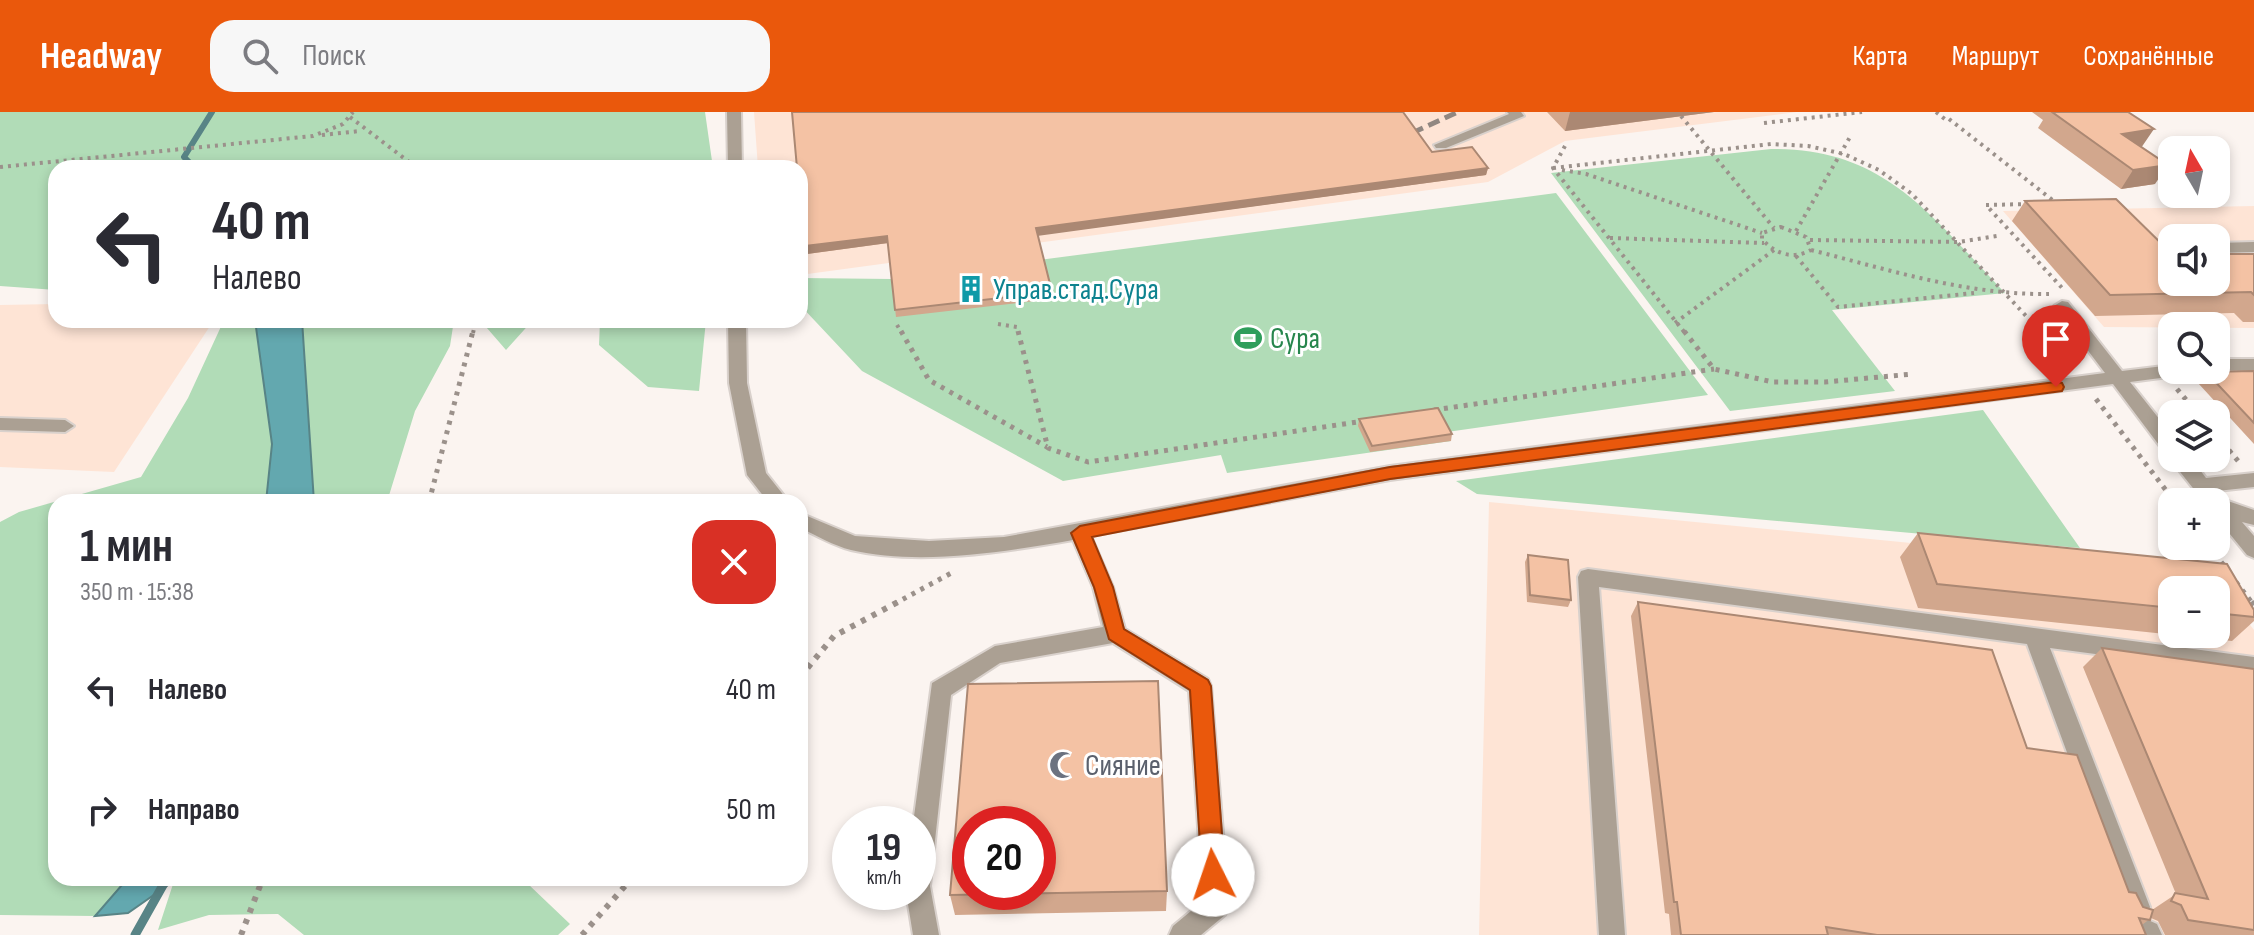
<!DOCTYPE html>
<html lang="ru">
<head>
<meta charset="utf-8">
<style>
	:root { --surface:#fff; --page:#f7f7f7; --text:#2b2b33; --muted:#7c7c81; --accent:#ea580c }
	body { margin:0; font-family:"Sofia Sans Condensed",sans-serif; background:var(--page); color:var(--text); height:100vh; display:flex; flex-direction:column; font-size:30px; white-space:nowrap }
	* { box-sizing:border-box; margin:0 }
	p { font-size:26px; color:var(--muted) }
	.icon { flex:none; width:44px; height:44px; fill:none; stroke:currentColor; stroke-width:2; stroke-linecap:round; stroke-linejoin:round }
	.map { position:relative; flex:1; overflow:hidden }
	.drawer { position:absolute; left:48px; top:382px; width:760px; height:392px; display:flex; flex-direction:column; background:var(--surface); border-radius:24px; box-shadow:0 4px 12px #0003 }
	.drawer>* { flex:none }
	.guide { position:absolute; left:48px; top:48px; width:760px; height:168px; border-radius:24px; box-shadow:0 4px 12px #0003; background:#fff; color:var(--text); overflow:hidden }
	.needle { width:52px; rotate:351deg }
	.buttons { position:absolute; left:2158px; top:24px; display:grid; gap:16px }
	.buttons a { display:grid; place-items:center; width:72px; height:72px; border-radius:16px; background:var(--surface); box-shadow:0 4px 12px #0003; font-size:40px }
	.speed { position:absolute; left:832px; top:694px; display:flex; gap:16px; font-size:40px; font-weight:700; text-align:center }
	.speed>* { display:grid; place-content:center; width:104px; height:104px; border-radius:50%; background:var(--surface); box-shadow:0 4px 12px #0003; line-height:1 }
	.speed small { font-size:20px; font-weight:400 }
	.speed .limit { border:12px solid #d22; background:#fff; color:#111 }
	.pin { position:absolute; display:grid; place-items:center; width:68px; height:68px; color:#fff; margin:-82px -34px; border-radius:50% 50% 50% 0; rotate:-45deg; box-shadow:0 0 8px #0007 }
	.pin .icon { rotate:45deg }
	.me { position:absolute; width:88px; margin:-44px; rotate:356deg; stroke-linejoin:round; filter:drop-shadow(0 0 6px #0008) }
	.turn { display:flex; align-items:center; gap:28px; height:168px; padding:0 32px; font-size:36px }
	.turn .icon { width:104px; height:104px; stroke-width:2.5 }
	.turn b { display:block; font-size:56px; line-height:68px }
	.round { display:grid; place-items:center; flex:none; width:84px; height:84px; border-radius:24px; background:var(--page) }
	.head { display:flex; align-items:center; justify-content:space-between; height:136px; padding:0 32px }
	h1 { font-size:48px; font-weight:700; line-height:60px }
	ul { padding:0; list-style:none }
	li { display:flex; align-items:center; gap:24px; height:120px; padding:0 32px }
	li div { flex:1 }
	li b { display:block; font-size:30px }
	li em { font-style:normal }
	header { display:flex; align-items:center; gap:48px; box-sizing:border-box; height:112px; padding:0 40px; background:var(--accent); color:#fff }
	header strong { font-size:38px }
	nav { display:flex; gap:44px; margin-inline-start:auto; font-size:28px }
	.search { width:560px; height:72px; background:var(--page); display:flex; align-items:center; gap:20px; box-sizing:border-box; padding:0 28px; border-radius:24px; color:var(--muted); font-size:30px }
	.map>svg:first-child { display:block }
</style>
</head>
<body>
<header>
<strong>Headway</strong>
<div class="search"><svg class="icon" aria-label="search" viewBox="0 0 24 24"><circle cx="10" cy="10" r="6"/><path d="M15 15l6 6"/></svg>Поиск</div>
<nav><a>Карта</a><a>Маршрут</a><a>Сохранённые</a></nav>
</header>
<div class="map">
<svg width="2254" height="823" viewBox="0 0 2254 823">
	<rect width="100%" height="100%" fill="#fbf4f0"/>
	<path fill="#fee4d5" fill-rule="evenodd" d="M754,0H1797L1565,29L1488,70L800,163V56H758Z
		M2254,94V216L2104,215L2003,99ZM2172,126H2216V170H2172Z
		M56,192V208H214L114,360L0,355V193Z
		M1489,390L2210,460L2254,518V823H1479ZM2172,478H2216V522H2172Z"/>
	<path fill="#b1dcb7" d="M0,0H705L713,56H56V178L0,174Z
		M1771,37C1885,35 1933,106 2005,181L1832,198L1895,279L1730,299L1551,61Z
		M1556,81L1708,283L1447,320L1451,329L1227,361L1221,343L1063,369L862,259L800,193V166L892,167Z
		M224,208H255L272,332L266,390H56V766H128L95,804L0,803V410L19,400L141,365L188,286Z
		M302,208H454L450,234L415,299L387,390H311Z
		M480,208H533L506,238Z
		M600,208H706L699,279L648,275L599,233Z
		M1983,298L2080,436L1477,382L1456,369Z
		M178,766H527L528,772L570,812L558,823H304L278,802L209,803L158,818L174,769Z"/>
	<path fill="#63a8af" stroke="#588486" stroke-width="2" d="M255,208H302L314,390H266L272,332Z
		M128,766H178L128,801L95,804Z"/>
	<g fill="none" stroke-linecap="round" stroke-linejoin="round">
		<path stroke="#588486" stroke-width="6" d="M195,56L184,45L212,0"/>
		<path stroke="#588486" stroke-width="9" d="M135,823L167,766"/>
		<g stroke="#d9d1cc" stroke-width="4">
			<path id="minor" d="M727,0H741L742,56H728Z
				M1507,0H1521L1524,4L1446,36H1436L1434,33L1509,2Z
				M2254,130V140L2216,141V131Z
				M2062,189L2068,190L2122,259L2172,253V258H2185L2176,264L2130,270L2172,323V343L2165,341L2113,272L1390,368L1091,424L1113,475L1125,517L1208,567L1211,574L1229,794L1225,803L1201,823H1169L1173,814L1203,789L1189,579L1113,531L1000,551L951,583L930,774L939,823H913L906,780H918V712H913L932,571L995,534L1103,515L1093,475L1073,428C1005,440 919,454 851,438C834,434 816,423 800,416V401L855,424L929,429L1004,425L1390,354L2105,261L2054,194Z
				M728,208H746L747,271L766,361L789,390H768L747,363L729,271Z
				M2216,247H2254V259L2213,258H2216Z
				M0,306L65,308L74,314L65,320L0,318Z
				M2172,343V346H2191L2206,366L2254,361V375L2217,379L2225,388L2254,398V413L2242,410L2254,424V446L2247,443L2216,405V390H2204L2173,351L2170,346Z
				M1588,457L2254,545V563L2050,536L2150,795L2146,804L2137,807L2128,804L2124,795L2027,532L1599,475L1625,823H1599L1578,465L1581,459Z
				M2148,808L2157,812L2162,823H2136L2139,812Z"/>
		</g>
		<path stroke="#9b918b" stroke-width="4" stroke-dasharray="3 5" stroke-linecap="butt" d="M1936,0L1946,8
			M1681,4L1774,116
			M350,5L417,56
			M1949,7L2055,90
			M1764,11L1862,0
			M322,23L360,19
			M1565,34L1553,56L1685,221
			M0,55L313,24L343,12L353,0
			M1553,56L1771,32L1808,34L1844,42L1879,58L1912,82L2042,221
			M1562,58L1586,62L1762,121
			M2029,92L1986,93L2064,178
			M1781,115L1806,125L1811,138C1793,148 1775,142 1762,127V121Z
			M1796,119L1850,25
			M1610,126L1764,131
			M1810,128L1959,130L1997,124
			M1811,138C1890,158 1966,183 2049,182
			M1796,144L1838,195L1974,181
			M1675,211L1774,138
			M998,212L1017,215L1019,221
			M897,213L902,221
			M473,221L476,208"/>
		<path stroke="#9b918b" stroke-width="5" stroke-dasharray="4 6" stroke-linecap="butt" d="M901,219L929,268L1047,335
			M1018,219L1048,336L1088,350L1364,309
			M1684,219L1714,257L1773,270H1825L1913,262
			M2041,219L2070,254
			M2177,277L2198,302
			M2096,287L2175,390
			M1434,298L1714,257
			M2216,323L2239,350
			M429,390L473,219
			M2209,434L2225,455
			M2236,470L2253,492
			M894,492L955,459"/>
		<path stroke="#9b918b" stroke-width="6" stroke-dasharray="5 7" stroke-linecap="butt" d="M2251,490L2254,493
			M800,565L834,524L898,490
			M241,823L263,766
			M582,823L632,766"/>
		<use href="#minor" fill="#aba093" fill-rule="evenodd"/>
		<path stroke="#918781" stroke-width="5" stroke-dasharray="12 6" stroke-linecap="butt" d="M1412,21L1458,0"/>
	</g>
	<path fill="#d2a78d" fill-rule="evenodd" d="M1547,0H1714L1565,19Z
		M2032,0H2128L2155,72L2121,77L2038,16L2043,8Z
		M1432,40L1488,56L1486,63L1038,123L1052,180V187L896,205L888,131L807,142L805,134Z
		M2025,89L2171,142H2254V210H2243L2234,201L2095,204L2012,109Z
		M2254,259V332L2198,271L2206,260Z
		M1359,307L1452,322L1451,329L1370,340L1358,314Z
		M1918,421L2227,452L2254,498V509L2232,529L1918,496L1900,445ZM2172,478H2216V522H2172Z
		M1528,443L1571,488L1568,495L1527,490L1525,450Z
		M1638,490L2027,636L2129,780L2143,795L2152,798L2176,782L2083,555L2102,536L2254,557V823H2165L2158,809L2151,806L2142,813L2146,823H1671L1669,802L1665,801L1631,504Z
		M1167,779L1166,799L955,803L950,783Z"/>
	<path fill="#ab8873" d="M1570,0H1714L1565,19Z
		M2154,17L2141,36L2122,22Z
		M2168,53L2155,72L2121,77L2133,58Z
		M1488,56L1486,63L1037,124L1036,116Z
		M887,124L888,131L807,142L805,134Z"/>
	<path fill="#f4c2a4" stroke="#ab8873" stroke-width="2" fill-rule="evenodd" d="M792,0H1403L1432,40L1472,35L1488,56L1036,116L1052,180L895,198L887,124L805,134L800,81V56H797Z
		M2052,0H2128L2154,17L2122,22L2168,53L2133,58Z
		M2116,87L2172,142V170H2216V142H2254V183L2251,180L2110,183L2025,89Z
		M2254,259V311L2206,260Z
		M1438,296L1452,322L1372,334L1359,307Z
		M1918,421L2227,452L2254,498V505L2216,501V478H2172V496L1937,472Z
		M1528,443L1568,448L1571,488L1530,483Z
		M1638,490L1992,538L2027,636L2077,643L2129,780L2136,781L2143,795L2153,798L2150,808L2139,806L2146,823H1877L1826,815L1828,823H1681L1677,790H1674Z
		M2102,536L2254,557V818L2188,808L2181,793L2171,789L2175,781L2208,787Z
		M1158,569L1167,779L950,783L968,572ZM970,712H1038V780H970Z"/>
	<path fill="#ea580c" stroke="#983908" stroke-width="2" d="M2056,270L2062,271L2064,275L2062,279L1390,367L1092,425L1113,475L1124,517L1208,568L1211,574L1225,763L1221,770L1213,773L1205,770L1202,763L1190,578L1109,527L1094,475L1071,421L1080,414L1390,355Z"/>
	<defs>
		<g id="building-bare" transform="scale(2.16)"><path d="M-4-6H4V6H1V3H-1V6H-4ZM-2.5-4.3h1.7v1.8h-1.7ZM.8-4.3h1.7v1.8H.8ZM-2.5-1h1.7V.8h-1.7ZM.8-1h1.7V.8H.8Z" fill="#0f9aa8" stroke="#fff" stroke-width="2.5" paint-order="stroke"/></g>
		<g id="stadium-bare" transform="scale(2.16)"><path d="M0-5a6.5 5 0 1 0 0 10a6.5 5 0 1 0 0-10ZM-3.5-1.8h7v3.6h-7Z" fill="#2e9e5b" stroke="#fff" stroke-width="2.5" paint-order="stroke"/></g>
		<g id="mosque-bare" transform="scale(2.16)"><path d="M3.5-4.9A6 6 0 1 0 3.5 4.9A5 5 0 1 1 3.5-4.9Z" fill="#6b7280" stroke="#fff" stroke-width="2.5" paint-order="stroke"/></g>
	</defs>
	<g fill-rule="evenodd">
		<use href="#building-bare" x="971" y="177"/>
		<use href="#stadium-bare" x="1248" y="226"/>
		<use href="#mosque-bare" x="1063" y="653"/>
	</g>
	<g text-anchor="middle" stroke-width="6" stroke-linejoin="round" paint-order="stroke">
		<g font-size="30" fill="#0d838f" stroke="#fff" text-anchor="start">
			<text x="993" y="187">Управ.стад.Сура</text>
		</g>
		<g font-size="30" fill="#27864d" stroke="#fff" text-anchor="start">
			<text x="1270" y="236">Сура</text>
		</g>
		<g font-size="30" fill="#5b616d" stroke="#fff" text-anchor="start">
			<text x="1085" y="663">Сияние</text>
		</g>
	</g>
</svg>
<div class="buttons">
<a><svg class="needle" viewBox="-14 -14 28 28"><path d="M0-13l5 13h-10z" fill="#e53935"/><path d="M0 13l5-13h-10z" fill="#7c7c81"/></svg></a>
<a><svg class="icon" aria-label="sound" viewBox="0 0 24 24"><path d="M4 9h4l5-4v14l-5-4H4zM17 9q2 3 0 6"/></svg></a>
<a><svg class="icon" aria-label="search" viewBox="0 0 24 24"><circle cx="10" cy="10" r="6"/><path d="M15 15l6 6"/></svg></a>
<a><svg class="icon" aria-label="layers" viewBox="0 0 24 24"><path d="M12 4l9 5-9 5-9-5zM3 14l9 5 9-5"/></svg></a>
<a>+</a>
<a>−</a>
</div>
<div class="speed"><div>19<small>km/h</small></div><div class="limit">20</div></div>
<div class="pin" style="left:2056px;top:275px;background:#d93025"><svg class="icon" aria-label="arrive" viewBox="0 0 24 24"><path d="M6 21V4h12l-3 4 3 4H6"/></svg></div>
<svg class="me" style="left:1213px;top:763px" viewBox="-20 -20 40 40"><circle r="19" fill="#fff"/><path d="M0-13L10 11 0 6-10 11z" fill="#ea580c"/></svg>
<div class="guide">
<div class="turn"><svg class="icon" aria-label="left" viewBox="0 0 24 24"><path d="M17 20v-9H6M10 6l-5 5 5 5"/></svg><div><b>40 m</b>Налево</div></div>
</div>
<section class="drawer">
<div class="head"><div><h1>1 мин</h1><p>350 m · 15:38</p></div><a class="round" style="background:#d93025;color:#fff"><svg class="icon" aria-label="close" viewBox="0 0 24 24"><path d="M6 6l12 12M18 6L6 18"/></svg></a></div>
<ul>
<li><svg class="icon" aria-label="left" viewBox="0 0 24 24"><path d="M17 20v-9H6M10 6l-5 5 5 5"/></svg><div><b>Налево</b></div><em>40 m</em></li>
<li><svg class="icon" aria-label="right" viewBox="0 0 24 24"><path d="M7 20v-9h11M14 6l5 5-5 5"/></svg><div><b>Направо</b></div><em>50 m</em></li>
</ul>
</section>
</div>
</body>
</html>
